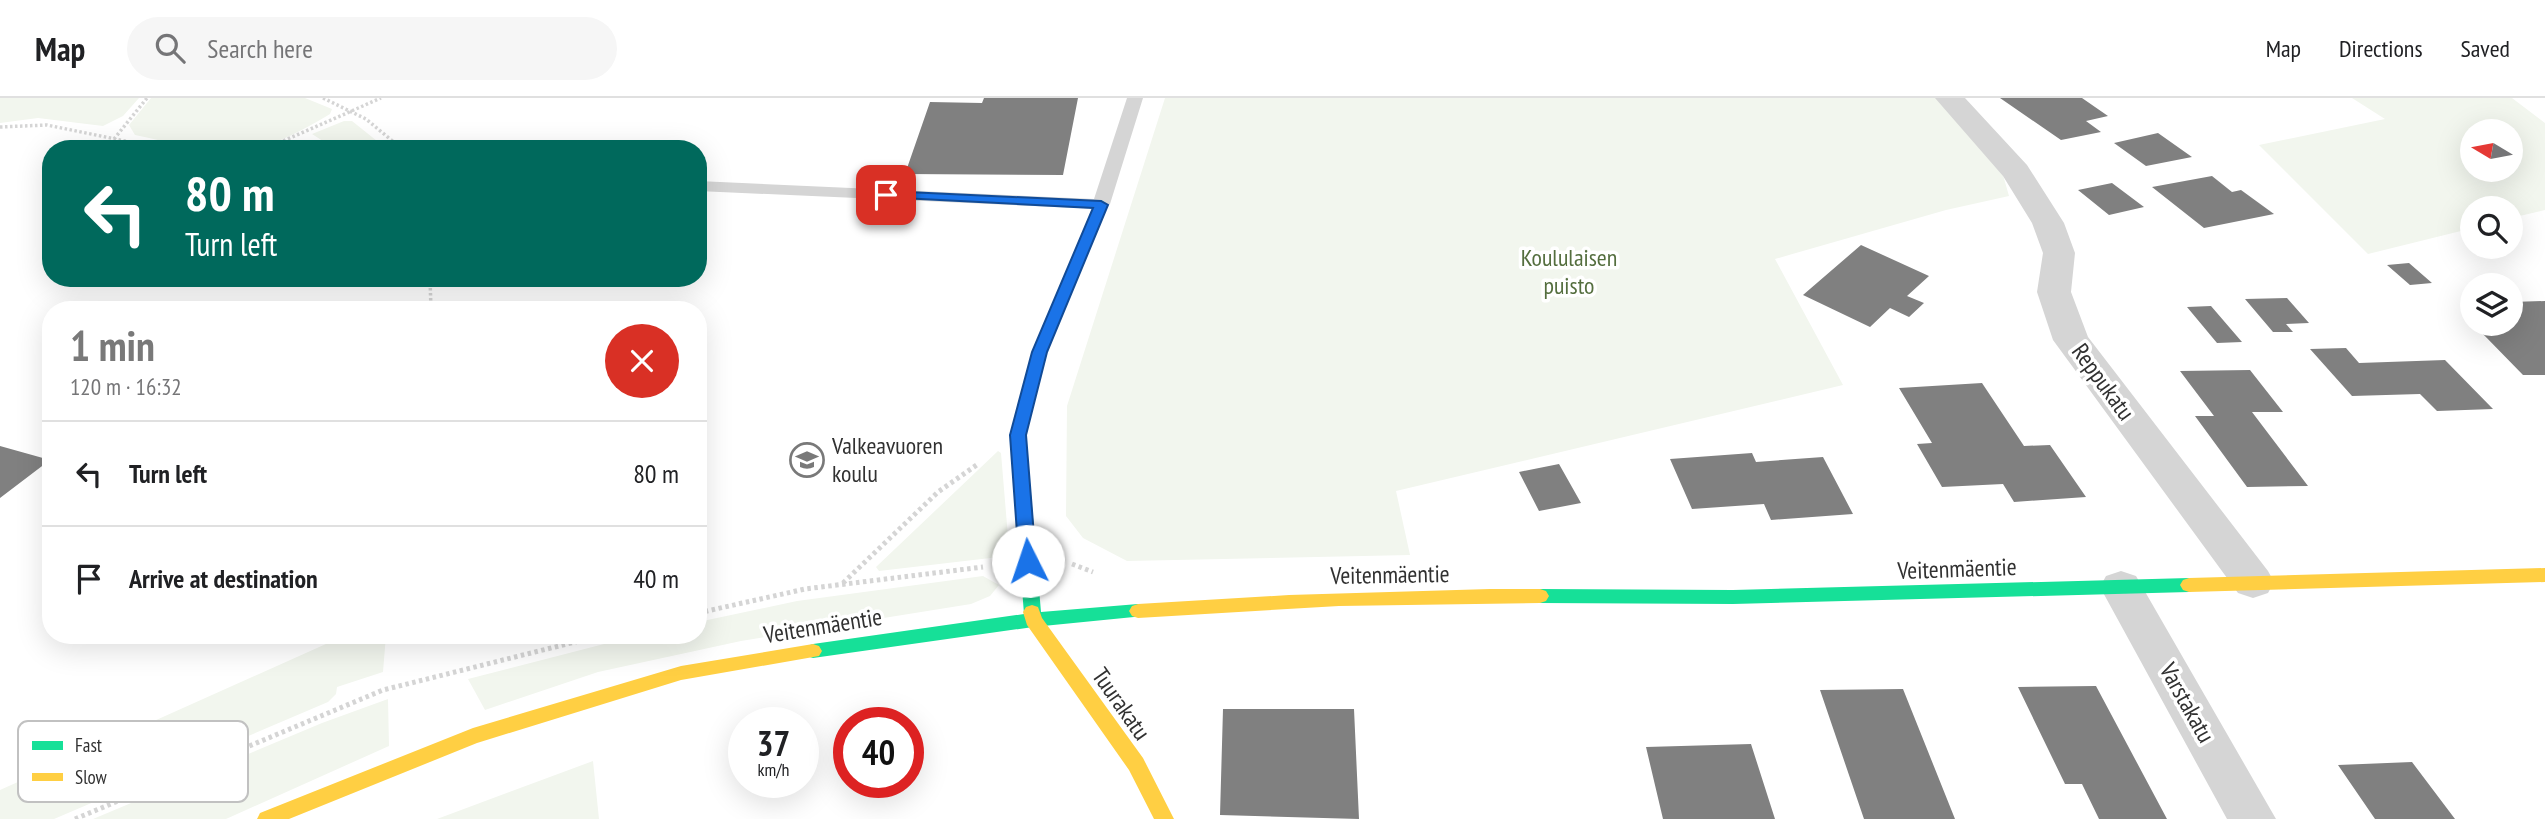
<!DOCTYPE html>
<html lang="en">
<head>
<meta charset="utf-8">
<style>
	:root { --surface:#fff; --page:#f6f6f6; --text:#202124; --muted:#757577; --line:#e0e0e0; --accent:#797979 }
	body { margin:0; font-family:"PT Sans Narrow",sans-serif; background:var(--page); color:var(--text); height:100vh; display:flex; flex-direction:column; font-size:26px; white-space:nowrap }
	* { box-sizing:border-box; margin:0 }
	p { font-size:23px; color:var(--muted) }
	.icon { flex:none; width:38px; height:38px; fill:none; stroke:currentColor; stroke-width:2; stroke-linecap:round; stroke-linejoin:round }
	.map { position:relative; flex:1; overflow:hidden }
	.sheet { position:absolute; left:42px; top:203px; width:665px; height:343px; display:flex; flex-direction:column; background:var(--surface); border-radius:28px; box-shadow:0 7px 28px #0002 }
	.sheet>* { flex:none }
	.top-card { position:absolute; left:42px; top:42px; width:665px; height:147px; border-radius:28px; box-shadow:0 7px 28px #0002; background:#00695c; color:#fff; overflow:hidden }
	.needle { width:46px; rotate:280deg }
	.tools { position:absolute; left:2460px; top:21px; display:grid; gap:14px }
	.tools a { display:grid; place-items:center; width:63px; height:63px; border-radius:50%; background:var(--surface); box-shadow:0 7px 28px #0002; font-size:35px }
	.speed { position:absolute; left:728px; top:609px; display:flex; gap:14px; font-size:35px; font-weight:700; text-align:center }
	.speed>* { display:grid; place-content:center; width:91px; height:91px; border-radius:50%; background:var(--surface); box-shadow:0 7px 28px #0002; line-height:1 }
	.speed small { font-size:18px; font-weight:400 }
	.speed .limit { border:10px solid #d22; background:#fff; color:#111 }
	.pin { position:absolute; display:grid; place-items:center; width:60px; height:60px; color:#fff; margin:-30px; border-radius:14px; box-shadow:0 4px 10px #0006 }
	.me { position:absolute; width:77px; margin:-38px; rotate:356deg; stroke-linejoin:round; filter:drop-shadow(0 0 5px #0008) }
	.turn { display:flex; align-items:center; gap:24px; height:147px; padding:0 28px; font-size:32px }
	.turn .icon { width:91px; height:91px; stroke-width:2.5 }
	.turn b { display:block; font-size:49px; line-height:60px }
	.round { display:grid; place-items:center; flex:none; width:74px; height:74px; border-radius:37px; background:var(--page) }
	.headline { display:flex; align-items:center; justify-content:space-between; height:119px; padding:0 28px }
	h1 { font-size:42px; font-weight:600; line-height:52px; color:var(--accent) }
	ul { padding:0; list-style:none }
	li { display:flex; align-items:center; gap:21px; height:105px; padding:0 28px; border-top:2px solid var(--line) }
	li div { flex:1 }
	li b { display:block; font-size:26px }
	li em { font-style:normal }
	header { display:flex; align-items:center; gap:42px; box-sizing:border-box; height:98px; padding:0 35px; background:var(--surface); border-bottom:2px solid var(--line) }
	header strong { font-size:33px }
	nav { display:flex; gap:38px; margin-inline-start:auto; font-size:24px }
	.search { width:490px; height:63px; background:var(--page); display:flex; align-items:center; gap:18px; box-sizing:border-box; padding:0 24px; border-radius:38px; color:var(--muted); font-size:26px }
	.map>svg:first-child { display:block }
</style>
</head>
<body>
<header>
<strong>Map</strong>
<div class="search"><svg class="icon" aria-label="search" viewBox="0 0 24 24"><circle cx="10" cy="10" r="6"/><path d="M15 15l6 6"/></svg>Search here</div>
<nav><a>Map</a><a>Directions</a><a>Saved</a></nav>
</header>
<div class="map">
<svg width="2545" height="721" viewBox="0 0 2545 721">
	<rect width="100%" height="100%" fill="#fff"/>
	<path fill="#f2f6ee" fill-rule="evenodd" d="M0,0H139L123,18L103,28L38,20L0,25Z
		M151,0H305L332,11L330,16C314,26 273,48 255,51C215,57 174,45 135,37L129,27Z
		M1165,0H1941L2003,77L2009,98L1946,112L1775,161L1843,287L1396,393L1410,457L1127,463L1083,440L1066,418L1067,308Z
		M2352,0H2512L2545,25V112L2511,120V110H2473V130L2368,156L2259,47L2385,21ZM2511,33V72H2473V33Z
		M344,23H352L387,51H314L326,45L312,36Z
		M998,353L1001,355L1009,451L999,459L879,473L876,469Z
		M983,478L999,487L990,498L971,506L741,543L598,574L485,612L468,581L639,537H698V524L797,503Z
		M346,537H386L383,574L337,589L336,596L328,604L54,721H0V692Z
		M388,601L389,648L226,721H93L322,625Z
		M593,663L599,721H437Z"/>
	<path fill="#808080" d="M984,0H1078L1063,77L905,76L930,4L982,5Z
		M2000,0H2082L2108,18L2086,23L2101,34L2061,42Z
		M2158,35L2192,59L2146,68L2114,45Z
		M2212,78L2232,94L2241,92L2274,116L2204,130L2152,89Z
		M2112,85L2144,109L2109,117L2078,92Z
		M1861,147L1929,178L1907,198L1924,205L1909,219L1890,210L1870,229L1803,197Z
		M2409,165L2432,185L2410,187L2387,167Z
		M2287,200L2309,225L2286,226L2293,234H2273L2245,201Z
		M2545,203V277H2523L2483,236H2502L2492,226H2511V204Z
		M2211,208L2242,244L2217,245L2187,209Z
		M2346,250L2359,265L2445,262L2493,311L2437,313L2420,296L2352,298L2310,251Z
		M2250,272L2283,314H2252L2308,388L2247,389L2195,318H2214L2180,273Z
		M1982,285L2024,348L2050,347L2086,399L2014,404L2003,386L1942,389L1917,346L1932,345L1899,290Z
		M0,348L50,362L0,400Z
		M1752,355L1756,364L1823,359L1853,416L1771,422L1764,406L1692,411L1670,361Z
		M1559,366L1581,405L1539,413L1519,374Z
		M2096,588L2167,721H2099L2082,686H2065L2018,589Z
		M1903,591L1955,721H1864L1820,592Z
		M1223,611H1354L1359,721L1220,717Z
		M1751,646L1775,721H1663L1646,649Z
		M2412,664L2455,721H2375L2338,667Z"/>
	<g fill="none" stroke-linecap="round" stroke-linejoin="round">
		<path stroke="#d5d5d5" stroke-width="3.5" stroke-dasharray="2.5 2.5" stroke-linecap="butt" d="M323,0L366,21L402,51
			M0,29L47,27L164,51
			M114,41L147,0
			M265,51L381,0
			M430,180L431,212"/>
		<path stroke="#d5d5d5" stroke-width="5" stroke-dasharray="3.5 3.5" stroke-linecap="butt" d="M1072,466L1093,474
			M843,485L938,394L978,366
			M698,515L805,491L983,469
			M75,721L383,592L603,537"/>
		<path fill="#d5d5d5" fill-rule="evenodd" d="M1127,0H1143L1110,106L1101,111L698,93V83L1094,101Z"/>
		<path fill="#d5d5d5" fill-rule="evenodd" d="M1935,0H1965L2027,67L2064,125L2075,155L2071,194L2088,239L2268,473L2274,484L2268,495L2253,500L2238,495L2053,242L2037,194L2043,155L2032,125L2003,78Z
			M2121,473L2136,478L2276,721H2227L2100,489L2106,478Z"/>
		<path fill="#16e098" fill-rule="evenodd" d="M1101,102L1107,106L1046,254L1026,337L1041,514L1138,506L1144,508L1147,513L1144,518L1033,529L813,560L807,558L804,553L807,548L813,546L1024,516L1010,337L1032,254L1095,106Z
			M2189,480L2195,482L2198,487L2195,492L2189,494L1733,506L1540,505L1534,503L1531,498L1534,493L1540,491L1733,492Z"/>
		<path fill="#ffcf43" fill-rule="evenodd" d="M2545,470V484L2189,494L2183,492L2180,487L2183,482L2189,480Z
			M1490,491H1540L1546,493L1549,498L1546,503L1540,505L1339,508L1138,520L1132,518L1129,513L1132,508L1138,506L1289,497Z
			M1032,507L1038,509L1042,520L1143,660L1174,721H1154L1129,672L1027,527L1023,514L1026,509Z
			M813,546L819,548L822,553L819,558L681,582L477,645L289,721H257L260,715L473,630L681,568Z"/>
	</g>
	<path fill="#1a73e8" stroke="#114b97" stroke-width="2" d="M886,93L1101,103L1108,107L1047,254L1026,337L1036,463L1034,467H1022L1019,463L1010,337L1032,254L1093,110L882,99V94Z"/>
	<defs>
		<g id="school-ring" transform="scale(1.75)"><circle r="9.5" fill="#fff" stroke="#797979" stroke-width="1.5"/><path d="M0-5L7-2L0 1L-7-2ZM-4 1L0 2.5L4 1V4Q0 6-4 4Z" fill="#797979"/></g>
	</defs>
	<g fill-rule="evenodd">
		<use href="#school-ring" x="807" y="362"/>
	</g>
	<g text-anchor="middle" stroke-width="7" stroke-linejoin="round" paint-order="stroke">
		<g font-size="24" fill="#546e3e" stroke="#fff">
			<text x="1569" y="168">Koululaisen<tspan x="1569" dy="28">puisto</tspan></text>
		</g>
		<g font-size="24" fill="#313131" stroke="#fff">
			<text transform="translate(2103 284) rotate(54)" y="8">Reppukatu</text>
			<text transform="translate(1957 471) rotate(-2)" y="8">Veitenmäentie</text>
			<text transform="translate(1390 477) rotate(-1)" y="8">Veitenmäentie</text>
			<text transform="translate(823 528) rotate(-9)" y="8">Veitenmäentie</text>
			<text transform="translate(2187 605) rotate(61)" y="8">Varstakatu</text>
			<text transform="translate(1121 606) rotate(55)" y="8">Tuurakatu</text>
		</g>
		<g font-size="24" fill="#313131" stroke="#fff" text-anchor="start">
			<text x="832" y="356">Valkeavuoren<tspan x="832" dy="28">koulu</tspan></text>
		</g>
	</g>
	<rect x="18" y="623" width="230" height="81" rx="10" fill="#fff" stroke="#c1c1c1" stroke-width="2"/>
	<rect x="32" y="643" width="31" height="9" fill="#16e098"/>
	<rect x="32" y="675" width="31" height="8" fill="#ffcf43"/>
	<g font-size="19" fill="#313131">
		<text x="75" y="654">Fast</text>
		<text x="75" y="686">Slow</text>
	</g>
</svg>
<div class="tools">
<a><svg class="needle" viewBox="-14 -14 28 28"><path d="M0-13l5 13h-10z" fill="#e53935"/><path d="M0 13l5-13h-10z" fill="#757577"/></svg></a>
<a><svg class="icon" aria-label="search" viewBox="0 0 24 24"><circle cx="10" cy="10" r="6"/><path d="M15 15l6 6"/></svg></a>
<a><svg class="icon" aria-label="layers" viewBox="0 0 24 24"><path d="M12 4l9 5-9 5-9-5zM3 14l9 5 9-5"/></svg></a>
</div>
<div class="speed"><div>37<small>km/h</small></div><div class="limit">40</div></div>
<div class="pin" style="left:886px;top:97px;background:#d93025"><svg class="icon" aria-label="arrive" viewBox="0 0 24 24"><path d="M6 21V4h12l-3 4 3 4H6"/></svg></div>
<svg class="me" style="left:1028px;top:463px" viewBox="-20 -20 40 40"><circle r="19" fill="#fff"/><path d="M0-13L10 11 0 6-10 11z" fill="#1a73e8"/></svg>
<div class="top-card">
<div class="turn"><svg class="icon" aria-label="left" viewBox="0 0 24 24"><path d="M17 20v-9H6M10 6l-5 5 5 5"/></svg><div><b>80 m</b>Turn left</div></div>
</div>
<section class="sheet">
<div class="headline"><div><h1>1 min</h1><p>120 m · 16:32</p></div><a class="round" style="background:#d93025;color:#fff"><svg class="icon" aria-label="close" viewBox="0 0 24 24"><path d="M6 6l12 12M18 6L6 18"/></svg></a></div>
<ul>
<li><svg class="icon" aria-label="left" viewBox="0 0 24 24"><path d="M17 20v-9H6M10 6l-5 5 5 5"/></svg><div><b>Turn left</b></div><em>80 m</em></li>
<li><svg class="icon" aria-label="arrive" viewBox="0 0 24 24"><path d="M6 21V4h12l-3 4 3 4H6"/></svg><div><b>Arrive at destination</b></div><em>40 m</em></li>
</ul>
</section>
</div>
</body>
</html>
